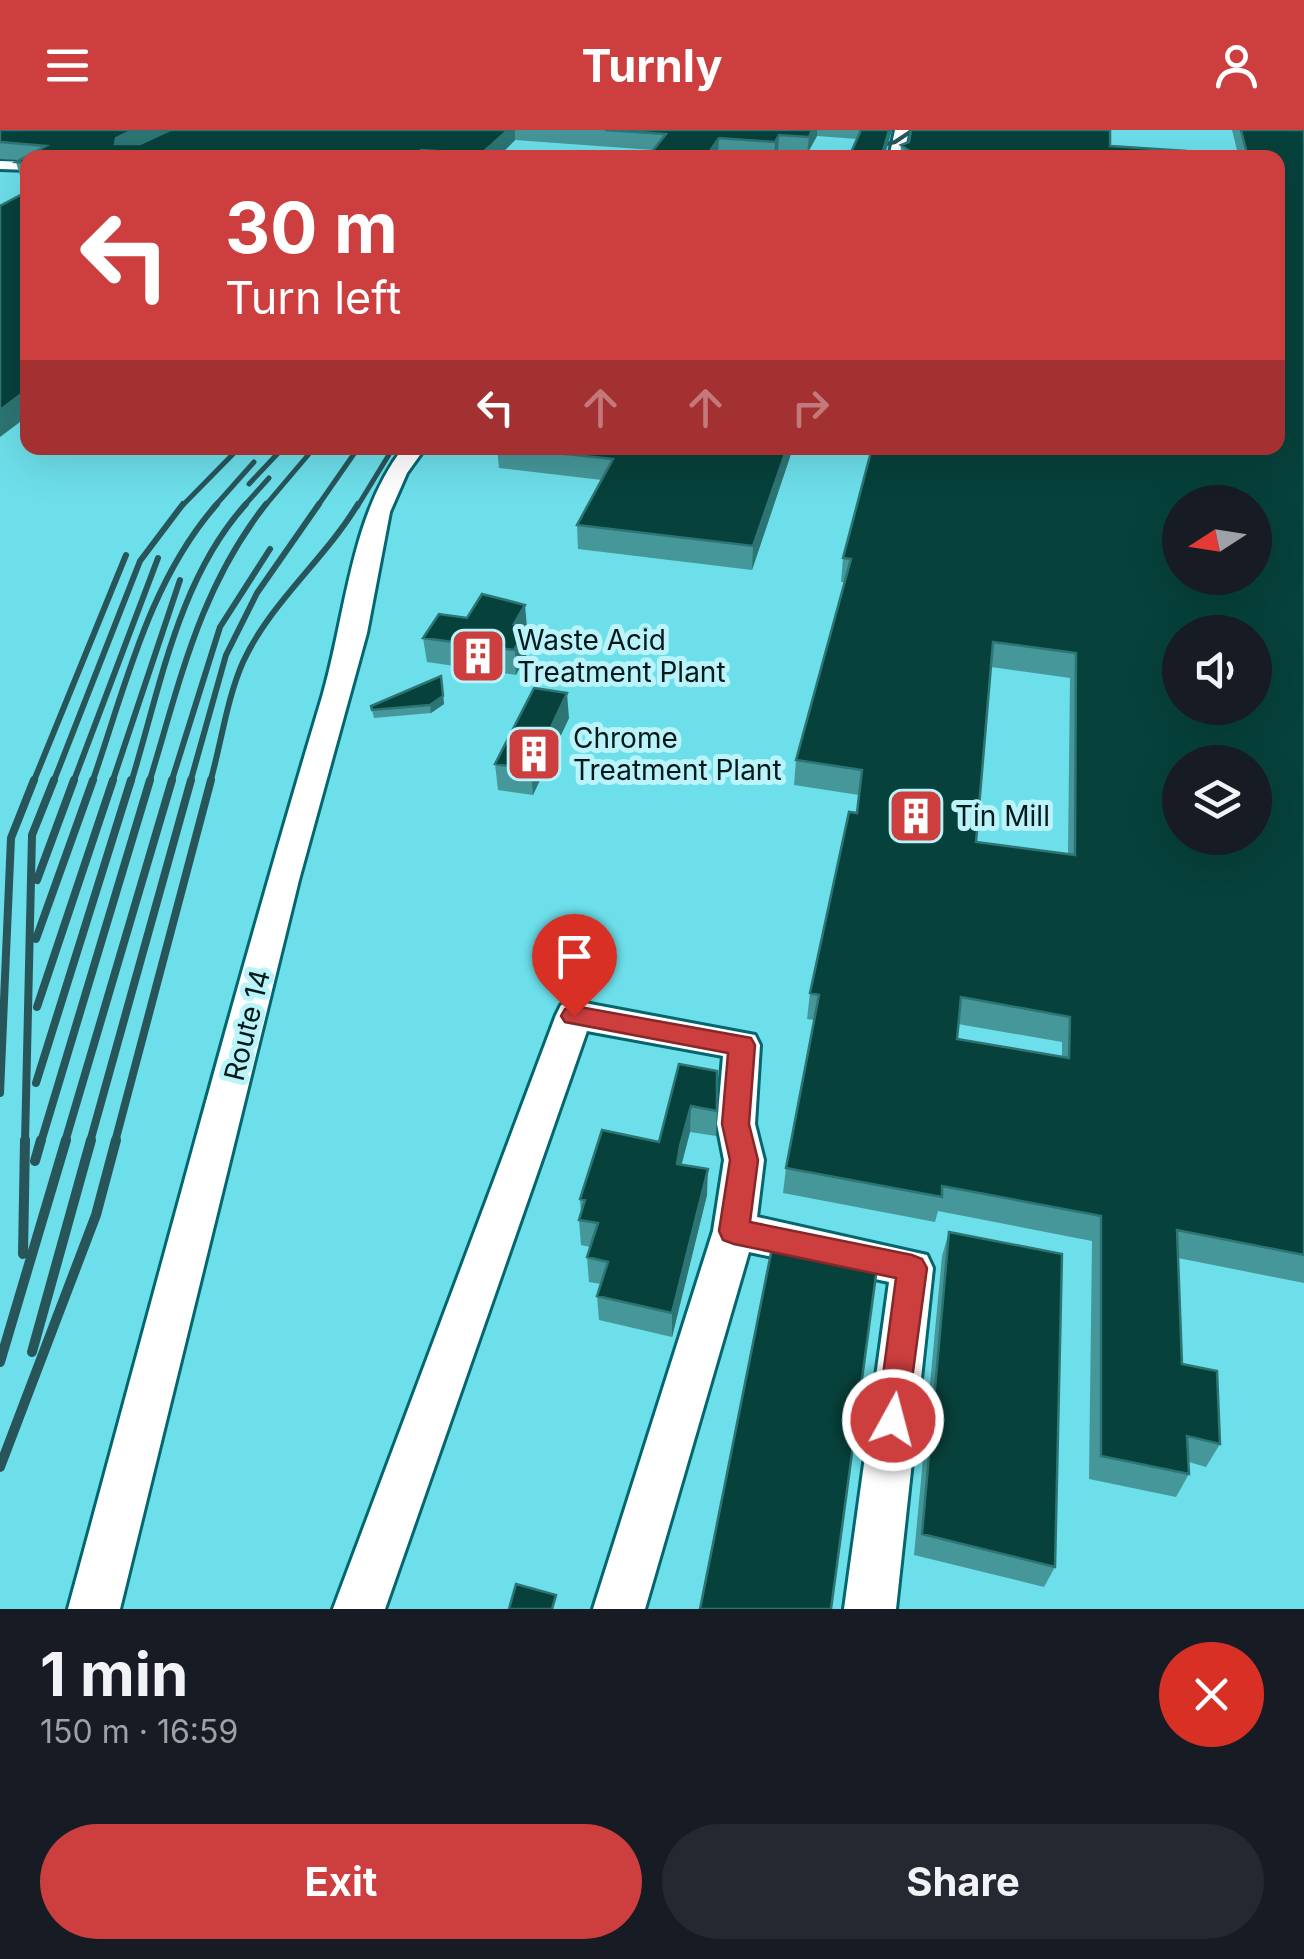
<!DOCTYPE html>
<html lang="en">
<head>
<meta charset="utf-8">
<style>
	:root { --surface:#171b24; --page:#242831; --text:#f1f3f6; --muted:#9ea1a6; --accent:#cd3e3f }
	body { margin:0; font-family:Inter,sans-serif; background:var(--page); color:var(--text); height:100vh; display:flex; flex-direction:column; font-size:38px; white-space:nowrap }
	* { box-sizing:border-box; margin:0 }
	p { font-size:32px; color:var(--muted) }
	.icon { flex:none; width:55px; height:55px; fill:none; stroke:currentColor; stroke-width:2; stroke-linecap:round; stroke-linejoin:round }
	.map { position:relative; height:1479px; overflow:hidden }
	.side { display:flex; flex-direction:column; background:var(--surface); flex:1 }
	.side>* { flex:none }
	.banner { position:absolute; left:20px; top:20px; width:1265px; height:305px; border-radius:20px; box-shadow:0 10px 40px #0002; background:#cd3e3f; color:#fff; overflow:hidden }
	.needle { width:65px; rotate:258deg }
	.controls { position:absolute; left:1162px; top:355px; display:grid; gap:20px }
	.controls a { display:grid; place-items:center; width:110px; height:110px; border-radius:50%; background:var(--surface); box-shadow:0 10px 40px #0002; font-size:50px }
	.pin { position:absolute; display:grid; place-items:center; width:85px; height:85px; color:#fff; margin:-102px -42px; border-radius:50% 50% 50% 0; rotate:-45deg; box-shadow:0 0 10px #0007 }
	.pin .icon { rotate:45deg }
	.me { position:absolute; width:110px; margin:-55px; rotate:7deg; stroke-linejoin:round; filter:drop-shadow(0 0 8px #0008) }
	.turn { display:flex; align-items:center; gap:35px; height:210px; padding:0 40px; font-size:45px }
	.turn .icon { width:130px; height:130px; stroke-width:2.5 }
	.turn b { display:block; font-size:70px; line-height:85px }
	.lanes { display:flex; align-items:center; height:95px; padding:0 40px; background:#0003; justify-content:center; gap:50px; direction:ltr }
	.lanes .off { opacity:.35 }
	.round { display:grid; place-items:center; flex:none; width:105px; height:105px; border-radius:52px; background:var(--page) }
	.summary { display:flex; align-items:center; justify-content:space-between; height:170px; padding:0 40px }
	h1 { font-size:60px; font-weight:700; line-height:75px }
	.primary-button { display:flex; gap:20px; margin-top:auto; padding:20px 40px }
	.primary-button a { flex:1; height:115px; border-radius:60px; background:var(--accent); color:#fff; font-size:40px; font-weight:700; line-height:115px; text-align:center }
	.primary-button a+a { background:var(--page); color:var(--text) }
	header { display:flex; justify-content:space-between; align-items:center; height:130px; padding:0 40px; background:var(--accent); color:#fff; font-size:45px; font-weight:700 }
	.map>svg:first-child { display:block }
</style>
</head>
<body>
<header><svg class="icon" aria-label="menu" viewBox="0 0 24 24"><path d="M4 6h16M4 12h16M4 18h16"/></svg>Turnly<svg class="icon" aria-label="person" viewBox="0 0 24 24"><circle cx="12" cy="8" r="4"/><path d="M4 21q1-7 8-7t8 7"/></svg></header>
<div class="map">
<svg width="1304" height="1479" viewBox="0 0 1304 1479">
	<rect width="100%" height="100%" fill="#86edf9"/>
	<path fill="#6ddfea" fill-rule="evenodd" d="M0,0H1304V1479H0ZM28,28H1278V318H28ZM1180,372H1255V448H1180ZM1180,502H1255V578H1180ZM1180,632H1255V708H1180Z"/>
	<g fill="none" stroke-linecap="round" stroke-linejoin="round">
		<g stroke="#05666e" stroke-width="6">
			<path id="minor" d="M895,0H909L903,28H889Z
				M0,31L28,32V40L0,39Z
				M403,318H425L407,343L390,382L367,503L299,750L120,1479H68C151,1175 231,869 322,567C346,485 350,387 403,318Z
				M574,871L755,905L760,915L755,994L764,1030L757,1087L927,1125L933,1138L896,1479H844L889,1152L749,1122L645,1479H593L713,1101L724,1030L717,994L723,926L587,901L385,1479H333L556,885L561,875Z"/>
		</g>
		<use href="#minor" fill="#fff" fill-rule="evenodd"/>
		<path stroke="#28555a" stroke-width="4" d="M778,26L841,25
			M828,28L895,12L913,0"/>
		<path stroke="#28555a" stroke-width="5" d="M249,354L283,318
			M181,377L239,318
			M214,377L254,332
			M243,377L269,348
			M264,377L314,318
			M317,377L358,318
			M357,377L393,318"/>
		<path stroke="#28555a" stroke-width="6" d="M33,653L126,425
			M53,653L140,431L183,374
			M73,653L158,428
			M92,653C125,558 149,451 217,374
			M112,653L180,450
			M131,653C160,559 178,449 246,374
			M149,653C180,552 199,459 266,374
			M171,653L220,497L270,419
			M190,653L226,525L257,463L319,374
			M210,653C221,614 227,568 243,532C270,473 325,429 358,374"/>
		<path stroke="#28555a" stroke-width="8" d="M37,750L74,650
			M36,809L93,650
			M37,877L113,650
			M36,953L131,650
			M0,963L11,708L34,650
			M25,1012L32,705L54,650
			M41,1012L150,650
			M65,1012L172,650
			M90,1012L191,650
			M115,1012L211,650"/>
		<path stroke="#28555a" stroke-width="10" d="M35,1031L41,1010
			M23,1124L25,1010
			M32,1222L91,1010
			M0,1232L66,1010
			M0,1337L96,1085L116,1010"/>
	</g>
	<path fill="#46979a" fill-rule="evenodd" d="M0,0H892L857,9L817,6L807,24L778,22L775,28L718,24L716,28H647L653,20L515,10L497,28H28V49H21L16,32L18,30L0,29Z
		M1232,0H1304V1153L1178,1128L1182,1234L1220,1314L1206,1337L1189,1332V1344L1176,1367L1089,1349L1092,1111L938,1081L935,1092L783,1063L786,1038L814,890L807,889L810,863L857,683L859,665L794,655L796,630L845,452H841L843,428L1278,318V28H1239ZM991,537L1070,548L1068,724L976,712ZM958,894L1062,912V927L957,909Z
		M909,12L1110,16L1187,28H900L901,15Z
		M497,318H793L752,440L578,419L577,395L602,350L499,338Z
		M526,496L529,520L516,545L427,532L423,508Z
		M441,546L444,574L431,583L374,588L371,576Z
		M569,588L533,665L498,660L495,634Z
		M679,934L717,981L716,1006L690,1002L681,1034L707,1065L672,1207L599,1190L597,1166L601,1154L589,1152L587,1127L590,1117L581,1115L579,1090L581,1084L580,1069L659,1012Z
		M949,1102L1055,1437L1044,1457L914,1425L942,1126Z"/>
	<path fill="#2d7574" d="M133,0H171L120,25L115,14L116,8Z
		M508,0H515V10L497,28H482L481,24Z
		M812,0H817V6L807,24L809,7Z
		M889,0H892L884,28H881Z
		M779,5L778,22L774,28L775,12Z
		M719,8L718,24L716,28H705Z
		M421,20L422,28H412Z
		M28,259V286L0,307V280Z
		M787,318H793L752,440L753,416Z
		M525,475L529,520L516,545L514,494Z
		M567,563L569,588L533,665L531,640Z
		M443,566L444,574L431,583L430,575Z
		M691,976L690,1002L680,1041L677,1034L680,1016Z
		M708,1039L707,1065L672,1207V1183Z"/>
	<path fill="#07413b" stroke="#2d7574" stroke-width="2.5" fill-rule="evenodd" d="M0,0H133L116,8L115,14H140L170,0H508L481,24L421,20L412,28H28V33L16,32L46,16L0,12Z
		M605,0H812L809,7L779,5L775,12L719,8L705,28H647L666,4Z
		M861,0H889L881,28L849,27Z
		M911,0H1110V16L1186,21L1187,28H919L901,15L909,12Z
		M1241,0H1304V1125L1177,1100L1182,1234L1217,1241L1220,1314L1187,1306L1189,1344L1101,1326V1086L942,1056V1067L786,1038L819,865L810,863L849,682L857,683L862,640L796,630L851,429L843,428L872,318H1278V28H1248ZM1180,372H1255V448H1180ZM1180,502H1255V578H1180ZM993,512L1076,523L1075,725L976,712ZM1180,632H1255V708H1180ZM961,867L1070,887L1069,928L957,909Z
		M28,61V259L0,280V76Z
		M509,318H787L753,416L577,395L613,329Z
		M482,464L525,475L514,494L528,496L514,520L423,508L439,484L467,488Z
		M441,546L443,566L430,575L372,580L371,576Z
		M534,558L567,563L531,640L495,634Z
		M679,934L717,941V981L691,976L680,1016L677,1034L708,1039L672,1183L597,1166L608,1132L587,1127L598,1093L579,1090L585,1070L580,1069L602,1000L659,1012Z
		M949,1102L1062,1124L1055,1437L922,1404Z
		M774,1108L878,1130L831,1479H700Z
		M516,1454L556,1465L552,1479H509Z"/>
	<path fill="#cd3e3f" stroke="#852829" stroke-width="2.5" d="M574,876L751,908L755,915L749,994L758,1030L750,1092L912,1125L922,1129L927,1138L905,1301L893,1306L882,1301L877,1290L896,1148L734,1114L723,1110L719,1101L730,1030L722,994L728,923L565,892L561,886L565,879Z"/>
	<defs>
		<g id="building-square" transform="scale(2.875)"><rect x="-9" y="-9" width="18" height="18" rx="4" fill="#cd3e3f" stroke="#baf3fa"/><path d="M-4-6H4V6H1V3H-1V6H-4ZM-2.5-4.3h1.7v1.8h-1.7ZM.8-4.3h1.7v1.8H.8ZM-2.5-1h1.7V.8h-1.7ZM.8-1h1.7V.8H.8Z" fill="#fff"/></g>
	</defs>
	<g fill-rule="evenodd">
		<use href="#building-square" x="478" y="526"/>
		<use href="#building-square" x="534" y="624"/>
		<use href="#building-square" x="916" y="686"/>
	</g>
	<g text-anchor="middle" stroke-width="10" stroke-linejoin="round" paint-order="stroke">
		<g font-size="28" fill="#031a1c" stroke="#baf3fa" text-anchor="start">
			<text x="517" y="520">Waste Acid<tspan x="517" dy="32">Treatment Plant</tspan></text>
			<text x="573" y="618">Chrome<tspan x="573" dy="32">Treatment Plant</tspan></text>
			<text x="955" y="696">Tin Mill</text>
		</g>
		<g font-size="28" fill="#031a1c" stroke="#baf3fa">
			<text transform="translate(247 895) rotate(-76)" y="10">Route 14</text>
		</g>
	</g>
</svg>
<div class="controls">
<a><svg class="needle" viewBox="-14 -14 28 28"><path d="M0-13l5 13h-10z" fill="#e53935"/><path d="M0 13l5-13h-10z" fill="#9ea1a6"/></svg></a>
<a><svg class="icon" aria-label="sound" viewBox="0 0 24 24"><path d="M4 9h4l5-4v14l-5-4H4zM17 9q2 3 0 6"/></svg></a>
<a><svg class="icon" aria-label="layers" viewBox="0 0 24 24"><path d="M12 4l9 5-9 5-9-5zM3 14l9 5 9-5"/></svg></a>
</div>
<div class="pin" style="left:574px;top:886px;background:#d93025"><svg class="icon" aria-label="arrive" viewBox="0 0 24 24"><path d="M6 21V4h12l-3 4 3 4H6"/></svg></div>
<svg class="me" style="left:893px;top:1290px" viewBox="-20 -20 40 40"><circle r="17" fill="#cd3e3f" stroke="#fff" stroke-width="3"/><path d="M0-11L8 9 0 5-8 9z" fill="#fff"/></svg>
<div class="banner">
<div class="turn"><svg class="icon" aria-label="left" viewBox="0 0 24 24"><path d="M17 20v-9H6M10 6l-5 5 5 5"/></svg><div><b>30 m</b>Turn left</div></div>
<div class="lanes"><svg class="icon" aria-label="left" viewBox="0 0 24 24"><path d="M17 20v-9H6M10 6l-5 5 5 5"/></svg><svg class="icon off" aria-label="ahead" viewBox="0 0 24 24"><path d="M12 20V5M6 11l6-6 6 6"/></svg><svg class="icon off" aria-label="ahead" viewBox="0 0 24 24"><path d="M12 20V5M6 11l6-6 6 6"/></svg><svg class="icon off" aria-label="right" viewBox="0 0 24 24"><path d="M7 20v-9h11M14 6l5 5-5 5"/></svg></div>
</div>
</div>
<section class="side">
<div class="summary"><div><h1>1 min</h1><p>150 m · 16:59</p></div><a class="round" style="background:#d93025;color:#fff"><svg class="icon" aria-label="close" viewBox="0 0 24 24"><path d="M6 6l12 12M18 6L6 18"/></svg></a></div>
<div class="primary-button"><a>Exit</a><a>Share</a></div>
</section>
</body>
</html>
